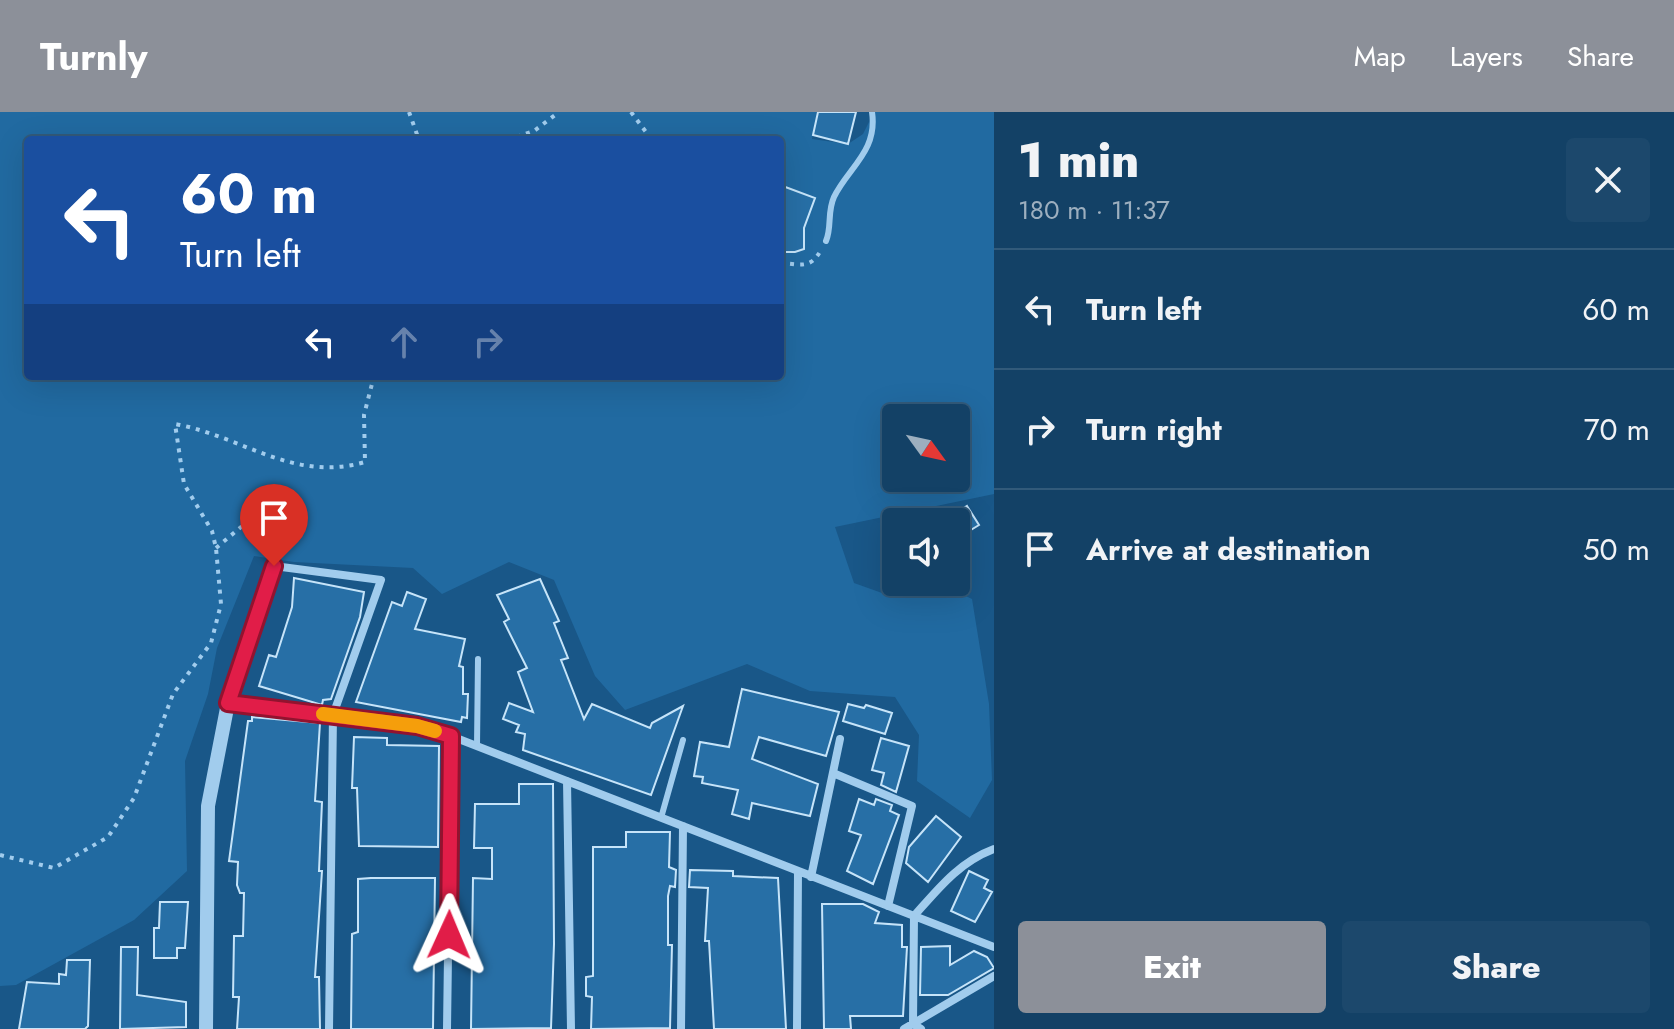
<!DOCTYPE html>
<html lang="en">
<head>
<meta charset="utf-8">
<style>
	:root { --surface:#134166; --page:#1c486c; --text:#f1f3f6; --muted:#9dafbf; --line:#325a7a; --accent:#8c9099 }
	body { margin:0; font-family:Jost,sans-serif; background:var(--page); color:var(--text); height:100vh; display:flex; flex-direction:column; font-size:30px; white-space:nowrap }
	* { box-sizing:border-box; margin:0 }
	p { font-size:26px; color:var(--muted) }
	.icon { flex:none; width:44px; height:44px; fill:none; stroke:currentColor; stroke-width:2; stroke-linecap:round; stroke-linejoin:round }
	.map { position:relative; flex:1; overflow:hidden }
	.drawer { display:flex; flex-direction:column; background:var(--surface); width:680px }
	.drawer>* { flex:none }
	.top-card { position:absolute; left:24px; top:24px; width:760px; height:244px; border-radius:8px; box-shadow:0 8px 32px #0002,0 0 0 2px var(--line); background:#1a4fa0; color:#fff; overflow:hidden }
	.needle { width:52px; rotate:123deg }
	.buttons { position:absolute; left:882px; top:292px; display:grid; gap:16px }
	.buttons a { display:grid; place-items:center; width:88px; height:88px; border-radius:8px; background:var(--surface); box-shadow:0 8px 32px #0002,0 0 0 2px var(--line); font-size:40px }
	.pin { position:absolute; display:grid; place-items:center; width:68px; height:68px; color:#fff; margin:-82px -34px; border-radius:50% 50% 50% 0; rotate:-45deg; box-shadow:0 0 8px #0007 }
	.pin .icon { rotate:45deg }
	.me { position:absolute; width:88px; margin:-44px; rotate:1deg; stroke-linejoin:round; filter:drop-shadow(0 0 6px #0008) }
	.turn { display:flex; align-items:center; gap:28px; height:168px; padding:0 24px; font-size:36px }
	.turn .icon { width:104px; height:104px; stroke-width:2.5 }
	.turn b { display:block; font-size:56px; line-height:68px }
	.lanes { display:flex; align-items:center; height:76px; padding:0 24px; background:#0003; justify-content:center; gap:40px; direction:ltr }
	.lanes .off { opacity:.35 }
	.round { display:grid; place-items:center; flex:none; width:84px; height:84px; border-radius:8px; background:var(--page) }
	.summary { display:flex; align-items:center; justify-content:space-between; height:136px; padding:0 24px }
	h1 { font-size:48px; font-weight:800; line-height:60px }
	.primary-button { display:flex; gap:16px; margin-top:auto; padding:16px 24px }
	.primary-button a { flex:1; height:92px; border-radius:8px; background:var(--accent); color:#fff; font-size:32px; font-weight:800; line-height:92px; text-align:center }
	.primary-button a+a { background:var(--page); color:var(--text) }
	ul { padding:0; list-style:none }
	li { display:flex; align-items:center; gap:24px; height:120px; padding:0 24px; border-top:2px solid var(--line) }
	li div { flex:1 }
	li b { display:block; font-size:30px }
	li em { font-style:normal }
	header { display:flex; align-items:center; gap:48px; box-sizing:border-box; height:112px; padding:0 40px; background:var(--accent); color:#fff }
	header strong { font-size:38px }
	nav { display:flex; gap:44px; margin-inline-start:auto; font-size:28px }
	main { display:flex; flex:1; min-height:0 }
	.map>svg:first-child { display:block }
</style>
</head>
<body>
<header>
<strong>Turnly</strong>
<nav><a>Map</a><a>Layers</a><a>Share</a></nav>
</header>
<main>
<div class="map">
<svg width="994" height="917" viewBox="0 0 994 917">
	<rect width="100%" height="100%" fill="#195788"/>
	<path fill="#216aa1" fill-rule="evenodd" d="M0,0H817L812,27L848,32L863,22L874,0H994V382L835,415L854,471L896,486L949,476L972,487L989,592L992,668L970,706L917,669L919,623L895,585L810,579L747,552L625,598L595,564L554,468L509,450L442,482L413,456L294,450L254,444L217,536L208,582L185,649L187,759L134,808L16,873L0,874ZM28,28H780V264H28ZM896,306H956V366H896Z"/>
	<path fill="#276fa6" stroke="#c6e4f9" stroke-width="2" d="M818,0H856L848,32L813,23Z
		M780,73L815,86L804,116V137L795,140H780Z
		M967,394L979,413L956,427V401Z
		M294,466L364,480L360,505L331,587L323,588L322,593L259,574L269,543L276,545L292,495Z
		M540,467L559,509L554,511L568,546L561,548L584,607L592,592L650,616L652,611L683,594L651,683L523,638L525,622L516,620L519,613L503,607L509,591L533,600L518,560L527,556L504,510L509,507L497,483Z
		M407,480L426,487L415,517L465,527L459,554L463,555V582H468L467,606L462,605L461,610L356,590L392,490L402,494Z
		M742,577L839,600L826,644L759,625L752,647L818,672L810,704L752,691L749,707L732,702L738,678L702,671L703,665L694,664L700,630L729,635Z
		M848,592L864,596L866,593L892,601L885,622L843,609Z
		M252,605L320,611L315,689L322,690L319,759H322L315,865H319L320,917H237L239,885H233L234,824H243L244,781H240L237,773L238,750L229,749L248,609H252Z
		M354,625L387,626V633L439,634L438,735L359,734L357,676H352Z
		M881,626L909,634L896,680L881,673L884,661L872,658Z
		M519,672H553L554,832L551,916L471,917L473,766L492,767V736H474L475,692H519Z
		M859,687L874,693L876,687L892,693L890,699L899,703L873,772L847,759L861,723L849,719Z
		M936,704L961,725L928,770L906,751L909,735Z
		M626,720H670L669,755L676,758L675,775L670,774L668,784V833H672L670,916L591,917L592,885L586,884V865L593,864V735H626Z
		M690,758L733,759V764L778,766L786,917H714L709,829H705L708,776L689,775Z
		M969,759L988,768L984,776L992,780L975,810L951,799Z
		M371,766H435L433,917H351L352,822L358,820V767Z
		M160,790H188L185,836H177V846H154V816H159Z
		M822,792H863L879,800L875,811L902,813V835H907L903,904H850L851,917H824Z
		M950,834V853L974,839L987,845L994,856L948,883H920L921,835Z
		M121,835H138L137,883L186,890V915L120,917Z
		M67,848H90L88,914L85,917H19L27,870L59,872V862L66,863Z"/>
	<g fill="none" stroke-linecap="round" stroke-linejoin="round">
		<path stroke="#a1cced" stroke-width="4" stroke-dasharray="4 6" stroke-linecap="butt" d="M409,0L419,28
			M631,0L652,28
			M507,28L534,19L559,0
			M780,151C800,152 810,158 821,138
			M216,436L241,415L267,434L270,443
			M0,743L54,756L108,725L134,686L173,582L211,531L221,492L216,436L212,419L184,372L175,312C242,324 293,371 365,350L364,303L374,264"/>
		<path stroke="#a1cced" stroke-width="6" d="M826,129C832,115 827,100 834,85C848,56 878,39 872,0
			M477,634L478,547
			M661,706L683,628"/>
		<path stroke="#a1cced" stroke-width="8" d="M833,661L912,694L888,794
			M567,669L571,917
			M811,765L840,627
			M329,917L333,603L381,468L274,454L228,591C302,599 380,602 451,624L994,835
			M447,917L451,624
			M681,917L683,714
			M797,917L798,759
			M904,917L994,864
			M921,917L913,912L914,804C938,777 959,750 994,737"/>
		<path stroke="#a1cced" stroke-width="14" d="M206,917L208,694L228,591"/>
	</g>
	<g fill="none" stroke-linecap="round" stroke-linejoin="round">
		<g stroke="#92132f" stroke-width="20">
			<path id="route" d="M274,454L228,591L417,614L451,624L449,823"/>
		</g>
		<use href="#route" stroke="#e11d48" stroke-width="14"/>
		<path stroke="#f59e0b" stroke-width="14" d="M323,602L417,614L435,619"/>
	</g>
</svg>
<div class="buttons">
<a><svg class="needle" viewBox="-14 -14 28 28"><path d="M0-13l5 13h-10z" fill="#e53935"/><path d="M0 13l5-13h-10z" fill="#9dafbf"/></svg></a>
<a><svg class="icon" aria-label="sound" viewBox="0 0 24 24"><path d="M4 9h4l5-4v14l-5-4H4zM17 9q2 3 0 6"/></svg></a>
</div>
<div class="pin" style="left:274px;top:454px;background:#d93025"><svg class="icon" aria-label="arrive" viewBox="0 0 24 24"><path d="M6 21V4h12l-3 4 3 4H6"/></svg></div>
<svg class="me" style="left:449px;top:823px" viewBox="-20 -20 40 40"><path d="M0-17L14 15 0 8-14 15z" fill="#e11d48" stroke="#fff" stroke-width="4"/></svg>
<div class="top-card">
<div class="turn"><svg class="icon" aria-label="left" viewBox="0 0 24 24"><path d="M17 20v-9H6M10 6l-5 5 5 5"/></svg><div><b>60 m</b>Turn left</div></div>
<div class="lanes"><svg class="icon" aria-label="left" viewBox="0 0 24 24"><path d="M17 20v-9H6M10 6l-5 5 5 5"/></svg><svg class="icon off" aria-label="ahead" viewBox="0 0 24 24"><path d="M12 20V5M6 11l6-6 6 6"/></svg><svg class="icon off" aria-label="right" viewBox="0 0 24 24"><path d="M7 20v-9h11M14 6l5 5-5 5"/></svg></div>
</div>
</div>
<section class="drawer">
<div class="summary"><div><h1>1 min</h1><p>180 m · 11:37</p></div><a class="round"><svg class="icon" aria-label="close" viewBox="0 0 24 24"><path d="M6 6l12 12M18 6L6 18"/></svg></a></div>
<ul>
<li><svg class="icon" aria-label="left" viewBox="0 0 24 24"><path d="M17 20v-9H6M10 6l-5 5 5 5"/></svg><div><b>Turn left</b></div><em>60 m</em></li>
<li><svg class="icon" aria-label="right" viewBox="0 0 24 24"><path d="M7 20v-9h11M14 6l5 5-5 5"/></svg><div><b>Turn right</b></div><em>70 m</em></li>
<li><svg class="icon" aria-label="arrive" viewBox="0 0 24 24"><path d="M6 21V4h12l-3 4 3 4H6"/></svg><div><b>Arrive at destination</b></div><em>50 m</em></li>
</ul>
<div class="primary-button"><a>Exit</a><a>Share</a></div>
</section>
</main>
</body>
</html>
